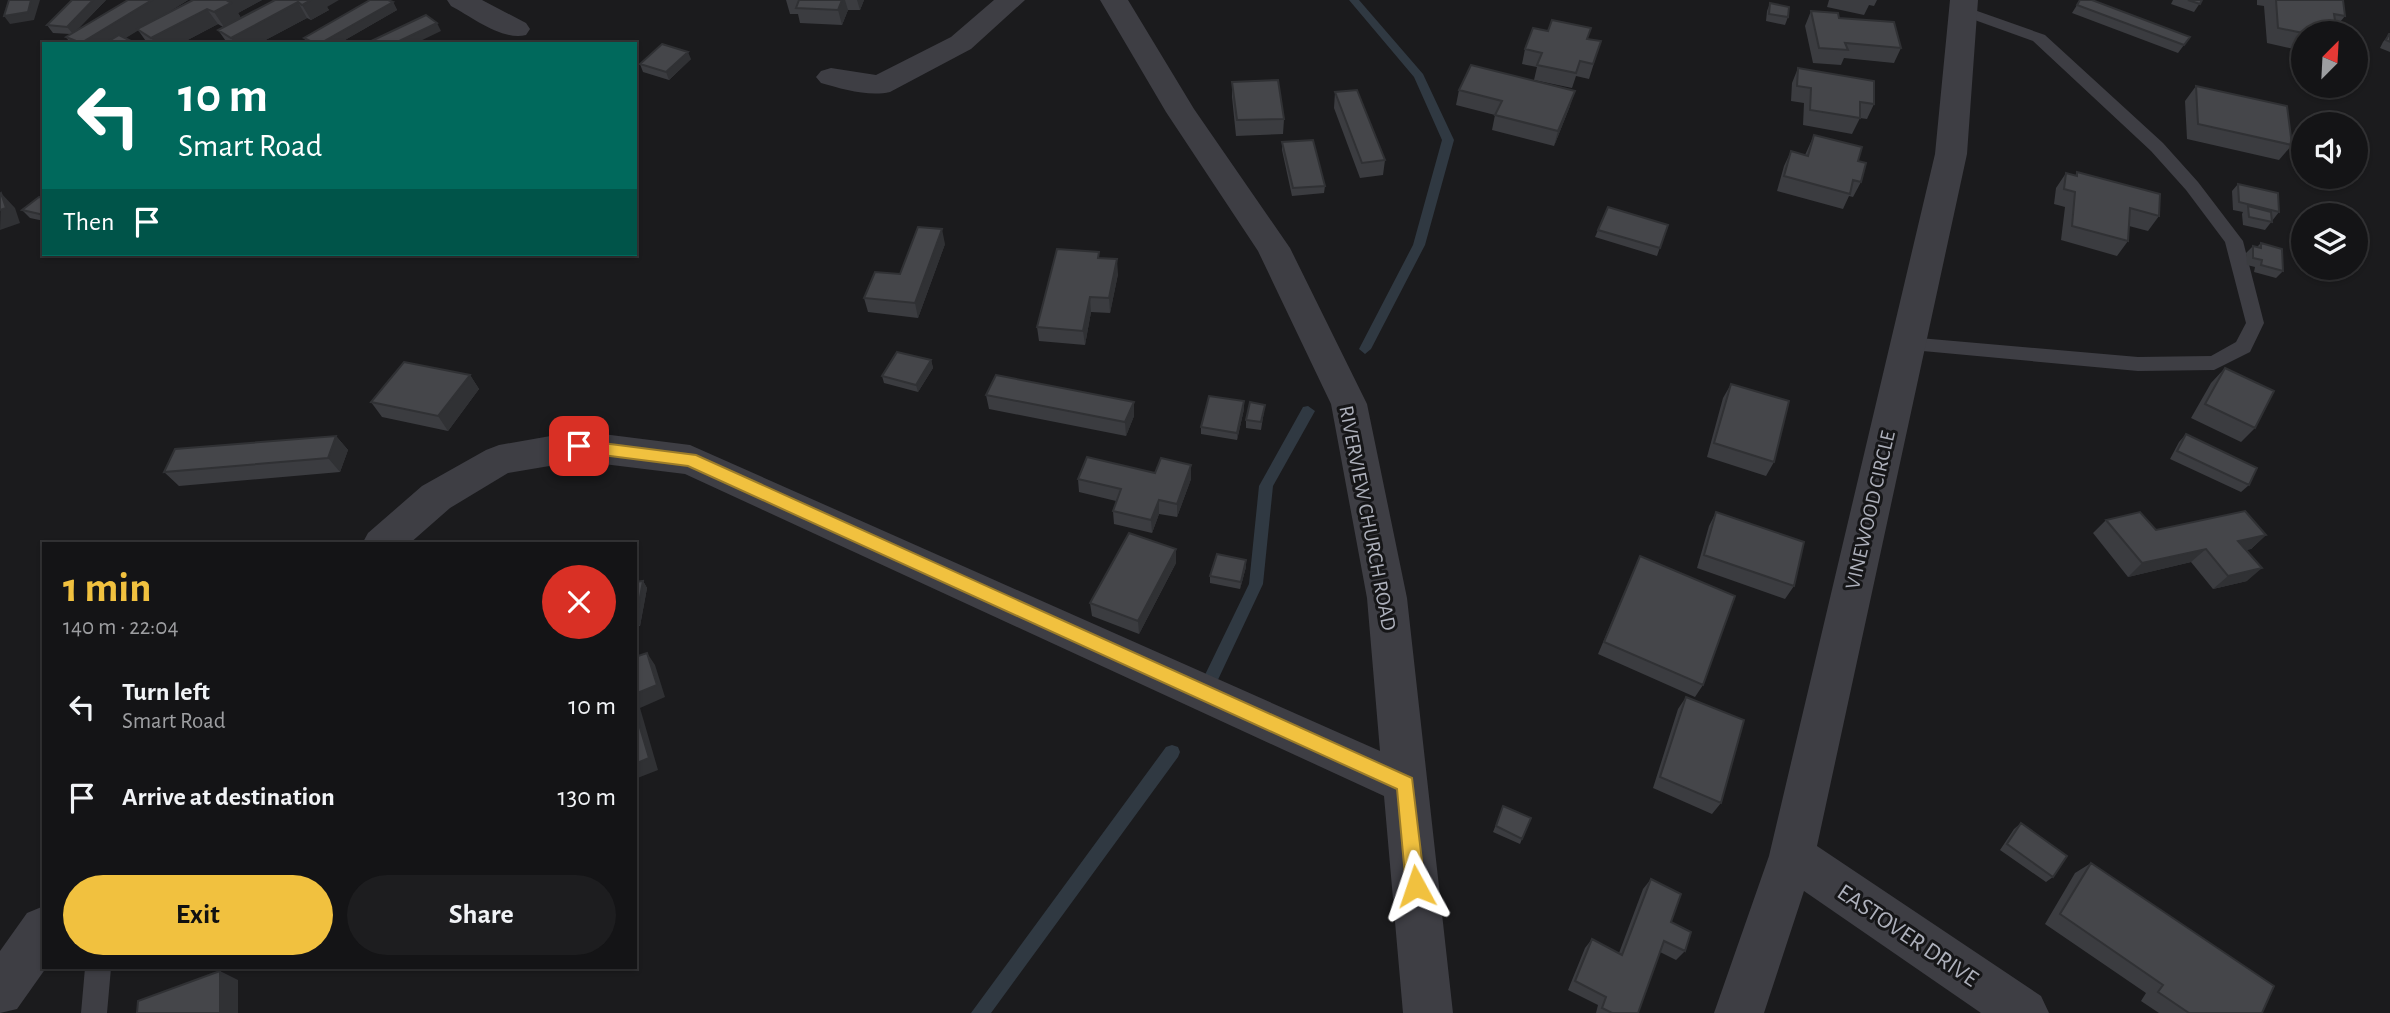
<!DOCTYPE html>
<html lang="en">
<head>
<meta charset="utf-8">
<style>
	:root { --surface:#141416; --page:#1d1d1f; --text:#f1f3f6; --muted:#9d9ea1; --line:#333335; --accent:#f1c13f }
	body { margin:0; font-family:"Alegreya Sans",sans-serif; background:var(--page); color:var(--text); height:100vh; display:flex; flex-direction:column; font-size:26px; white-space:nowrap }
	* { box-sizing:border-box; margin:0 }
	p { font-size:23px; color:var(--muted) }
	.icon { flex:none; width:38px; height:38px; fill:none; stroke:currentColor; stroke-width:2; stroke-linecap:round; stroke-linejoin:round }
	.map { position:relative; flex:1; overflow:hidden }
	.drawer { position:absolute; left:42px; top:542px; width:595px; height:427px; display:flex; flex-direction:column; background:var(--surface); border-radius:0px; box-shadow:0 2px 5px #0004,0 0 0 2px var(--line) }
	.drawer>* { flex:none }
	.guide { position:absolute; left:42px; top:42px; width:595px; height:214px; border-radius:0px; box-shadow:0 2px 5px #0004,0 0 0 2px var(--line); background:#00695c; color:#fff; overflow:hidden }
	.needle { width:46px; rotate:24deg }
	.tools { position:absolute; left:2291px; top:21px; display:grid; gap:14px }
	.tools a { display:grid; place-items:center; width:77px; height:77px; border-radius:50%; background:var(--surface); box-shadow:0 2px 5px #0004,0 0 0 2px var(--line); font-size:35px }
	.pin { position:absolute; display:grid; place-items:center; width:60px; height:60px; color:#fff; margin:-30px; border-radius:14px; box-shadow:0 4px 10px #0006 }
	.me { position:absolute; width:77px; margin:-38px; rotate:355deg; stroke-linejoin:round; filter:drop-shadow(0 0 5px #0008) }
	.turn { display:flex; align-items:center; gap:24px; height:147px; padding:0 21px; font-size:32px }
	.turn .icon { width:91px; height:91px; stroke-width:2.5 }
	.turn b { display:block; font-size:49px; line-height:60px }
	.then { display:flex; align-items:center; height:66px; padding:0 21px; background:#0003; gap:14px; font-size:26px }
	.round { display:grid; place-items:center; flex:none; width:74px; height:74px; border-radius:37px; background:var(--page) }
	.summary { display:flex; align-items:center; justify-content:space-between; height:119px; padding:0 21px }
	h1 { font-size:42px; font-weight:600; line-height:52px; color:var(--accent) }
	.button { display:flex; gap:14px; margin-top:auto; padding:14px 21px }
	.button a { flex:1; height:80px; border-radius:42px; background:var(--accent); color:#111; font-size:28px; font-weight:600; line-height:80px; text-align:center }
	.button a+a { background:var(--page); color:var(--text) }
	ul { padding:0; list-style:none }
	li { display:flex; align-items:center; gap:21px; height:91px; padding:0 21px }
	li div { flex:1 }
	li b { display:block; font-size:26px }
	li em { font-style:normal }
	.map>svg:first-child { display:block }
</style>
</head>
<body>
<div class="map">
<svg width="2390" height="1013" viewBox="0 0 2390 1013">
	<rect width="100%" height="100%" fill="#1b1b1d"/>
	<g fill="none" stroke-linecap="round" stroke-linejoin="round">
		<path fill="#303942" fill-rule="evenodd" d="M1349,0H1359L1423,74L1454,140L1425,245L1371,349L1365,354L1359,349L1413,245L1442,140L1414,77Z
			M1308,406L1315,411L1273,486L1263,584L1215,686L1210,688L1205,686L1202,681L1249,584L1259,486L1303,407Z
			M1172,745L1178,747L1180,752L1178,757L991,1013H971L1166,747Z"/>
		<path fill="#3e3e44" fill-rule="evenodd" d="M1963,6L2045,35L2163,143L2198,182L2243,241L2264,323L2250,352L2214,370L2138,371L1901,349L1898,344L1901,339L1908,337L2138,357L2211,356L2236,342L2246,323L2225,242L2186,190L2151,151L2033,41L1958,14L1955,11Z
			M85,968H111L107,1013H81Z"/>
		<path fill="#3e3e44" fill-rule="evenodd" d="M447,0H482L526,23L530,29L526,35C502,41 472,17 451,6Z
			M994,0H1025L971,49L890,92C869,97 842,89 821,83L816,77L821,71L831,68L876,75L951,37Z
			M1100,0H1128L1194,109L1290,248L1367,404L1407,598L1453,1013H1403L1384,796L685,474L579,461L508,473L450,508L409,544H362L368,533L422,486L486,450L499,445L579,431L690,445L1380,751L1367,598L1331,404L1258,251L1166,112Z
			M1950,0H1978L1967,154L1817,846L2041,996L2049,1013H1981L1804,891L1764,1013H1714L1769,856L1935,154Z
			M44,906V968H46L17,1009L0,1013V951L27,913Z"/>
	</g>
	<path fill="#3b3c40" d="M72,0H106L77,30L128,0H188L159,18L193,0H262L238,13L241,18L275,0L327,7L329,10L311,20L307,18L258,44H228L218,30L223,27L218,24L180,44H148L138,30L125,38L129,40L132,44H71L66,37L70,34L53,33L47,25Z
		M786,0H864L860,10H848L842,25L800,23L798,14H790Z
		M1829,0H1877L1874,6L1869,5L1864,15L1827,7Z
		M2173,0H2202L2194,12L2171,4Z
		M2257,0H2343L2345,16L2336,27L2303,33V51L2267,43L2264,6L2257,5Z
		M393,2L397,10L338,44H308L304,38Z
		M1770,3L1788,17L1785,25L1766,21L1767,11Z
		M2077,5L2190,37L2178,53L2072,13Z
		M1811,11L1839,18L1901,48L1894,63L1844,58L1841,65L1813,63L1805,26Z
		M2389,34H2390V52L2380,48L2383,42Z
		M1588,39L1601,41L1589,79L1576,76L1572,88L1534,80L1537,67L1522,64L1525,49Z
		M691,59L669,80L643,72L640,64Z
		M1798,68L1874,104L1867,119L1860,118L1852,134L1803,125L1804,103L1791,101L1792,83Z
		M1232,82L1284,119L1283,134L1236,136L1232,97Z
		M2196,86L2292,145L2279,160L2187,139L2185,101Z
		M1459,90L1570,106L1554,146L1492,130L1495,115L1456,105Z
		M1335,92L1385,160L1383,175L1360,178L1334,108Z
		M1814,135L1858,161L1861,182L1853,197L1849,196L1843,209L1777,191L1784,166L1791,151L1805,155Z
		M1282,142L1325,186L1324,193L1292,196L1282,150Z
		M2077,172L2159,216L2148,231L2129,226L2128,241L2117,256L2061,240L2065,207L2054,204L2056,188L2066,173L2075,176Z
		M2238,184L2279,212L2265,230L2243,225L2242,214L2243,212L2233,210L2232,191Z
		M44,198V221L30,218L22,210Z
		M1668,225L1657,256L1595,237L1598,230Z
		M2261,243L2283,271L2276,278L2254,272L2255,267L2247,265L2246,253L2253,246L2257,247Z
		M945,244L918,318L868,312L864,298Z
		M1099,258L1118,274L1110,313L1091,312L1085,345L1039,341L1037,327Z
		M931,360L933,368L918,392L884,383L882,376Z
		M2225,368L2255,428L2241,442L2191,418L2211,383Z
		M470,375L479,389L448,431L382,417L371,402Z
		M1731,384L1774,462L1766,476L1707,457L1723,398Z
		M986,395L1134,416L1126,436L989,409Z
		M1244,401V409L1237,440L1201,434V427Z
		M1265,405L1261,430L1246,428V420Z
		M2186,434L2249,485L2241,492L2170,459L2179,442Z
		M336,436L348,450L340,472L179,486L164,472Z
		M1191,465V479L1177,517L1159,514L1152,533L1114,524L1113,511L1116,501L1079,492L1078,479L1155,473Z
		M1716,512L1794,586L1785,599L1697,568L1709,526Z
		M2106,520L2156,530L2266,535L2251,549L2246,550L2247,581L2213,589L2191,562L2128,577L2093,533Z
		M1640,556L1703,685L1695,697L1598,654Z
		M1176,563L1139,634L1092,616L1090,603Z
		M1246,567L1240,589L1210,583V576Z
		M643,581L647,588L640,626H635V582Z
		M1686,697L1721,803L1712,814L1653,788L1678,709Z
		M1501,812L1522,839L1520,844L1493,832Z
		M2021,823L2053,877L2046,882L2000,850L2014,829Z
		M2091,863L2262,1013H2159L2141,1001L2146,993L2045,924L2075,873Z
		M1651,879L1685,951L1676,960L1660,952L1638,1013H1596L1598,1005L1568,990L1585,948L1592,939L1619,953L1643,889Z"/>
	<path fill="#303134" d="M31,0H40L34,20L10,24L4,16Z
		M93,0H106L73,34L67,27Z
		M152,0H188L116,44H82L81,43Z
		M225,0H262L238,13L241,18L224,27L214,12Z
		M311,0H339L327,7L329,10L311,20L302,5Z
		M842,0H845L848,10L842,25L838,10Z
		M857,0H864L860,10Z
		M298,2L307,18L258,44H235L231,38Z
		M393,2L397,10L338,44H319Z
		M207,9L218,24L180,44H156L151,38Z
		M437,23L441,31L414,44H393Z
		M129,40L132,44H121Z
		M688,52L691,59L669,80L666,72Z
		M1575,91L1570,106L1554,146L1558,131Z
		M1,193L15,208L20,223L0,230Z
		M942,229L945,244L918,318L915,303Z
		M1117,259L1118,274L1110,313L1109,298Z
		M1090,297L1091,312L1085,345L1083,331Z
		M931,360L933,368L918,392L916,385Z
		M470,375L479,389L448,431L438,416Z
		M1244,401V409L1237,440V433Z
		M1134,402V416L1126,436L1125,422Z
		M336,436L348,450L340,472L328,458Z
		M1191,465V479L1177,517V504Z
		M1159,500V514L1152,533L1151,520Z
		M2266,535L2251,549L2223,554L2238,541Z
		M1176,549V563L1139,634L1138,621Z
		M2206,549L2191,562L2128,577L2142,563Z
		M1246,560V567L1240,589L1241,582Z
		M2262,568L2247,581L2213,589L2228,576Z
		M643,581L647,588L640,626L636,619Z
		M647,653L655,665L665,697L640,708L658,770L635,779V694Z
		M220,971L238,980V1013H220Z"/>
	<path fill="#45464a" stroke="#303134" stroke-width="2" d="M9,0H31L28,12L4,16Z
		M72,0H93L67,27L47,25Z
		M128,0H152L81,43L66,37Z
		M193,0H226L231,3L214,12L207,9L151,38L137,29Z
		M275,0H311L302,5L298,2L231,38L218,30Z
		M370,0H388L393,2L319,44H316L304,38Z
		M799,0H842L838,10L796,8Z
		M2080,0H2092L2190,37L2184,45L2077,5Z
		M2188,0H2202L2200,4Z
		M2276,0H2343L2345,16L2334,14L2337,33H2303L2278,28Z
		M1770,3L1789,7L1788,17L1769,14Z
		M1811,11L1838,13L1839,18L1894,22L1901,48L1845,43L1848,50L1819,48Z
		M426,15L437,23L393,44H365Z
		M1552,20L1591,28L1587,39L1601,41L1593,64L1580,61L1576,73L1537,65L1542,53L1525,49L1533,28L1548,31Z
		M2389,34H2390V42L2386,40Z
		M119,35L129,40L121,44H104Z
		M662,44L688,52L666,72L640,64Z
		M1471,65L1575,91L1558,131L1495,115L1502,101L1459,90Z
		M1798,68L1874,81V104L1860,102V118L1810,110L1811,88L1797,86Z
		M1278,80L1284,119L1237,120L1232,82Z
		M2196,86L2287,106L2292,145L2198,124Z
		M1357,90L1385,160L1362,163L1335,92Z
		M1814,135L1862,147L1858,161L1866,163L1861,182L1853,180L1850,194L1784,176L1791,151L1808,156Z
		M1313,140L1325,186L1293,188L1282,142Z
		M2077,172L2160,194L2159,216L2130,208L2128,241L2072,226L2075,192L2064,189L2066,173L2077,176Z
		M2238,184L2278,193L2279,212L2239,202Z
		M1,193L6,208L0,210V194Z
		M39,197L44,198V215L22,210Z
		M2248,206L2271,212L2272,222L2249,217Z
		M1608,207L1668,225L1660,248L1598,230Z
		M918,227L942,229L915,303L864,298L875,272L900,274Z
		M2261,243L2282,249L2283,271L2261,265L2262,260L2253,258V246L2261,248Z
		M1057,249L1099,252L1098,258L1117,259L1109,298L1090,297L1083,331L1037,327Z
		M897,352L931,360L916,385L882,376Z
		M404,362L470,375L438,416L371,402Z
		M2225,368L2274,391L2255,428L2205,404Z
		M996,375L1134,402L1125,422L986,395Z
		M1731,384L1789,401L1774,462L1714,443Z
		M1209,396L1244,401L1237,433L1201,427Z
		M1250,402L1265,405L1261,422L1246,420Z
		M2186,434L2257,468L2249,485L2177,451Z
		M336,436L328,458L164,472L175,449Z
		M1087,457L1155,473L1161,458L1191,465L1177,504L1159,500L1151,520L1113,511L1121,489L1078,479Z
		M2245,511L2266,535L2238,541L2262,568L2228,576L2206,549L2142,563L2106,520L2140,512L2156,530Z
		M1716,512L1804,542L1794,586L1704,555Z
		M1129,533L1176,549L1138,621L1090,603Z
		M1217,554L1246,560L1241,582L1210,576Z
		M1640,556L1735,596L1703,685L1604,642Z
		M643,581L636,619H635V582Z
		M647,653L657,685L635,694V657Z
		M1686,697L1744,720L1721,803L1660,777Z
		M635,711L649,758L635,764Z
		M1503,806L1531,818L1522,839L1496,826Z
		M2021,823L2067,856L2053,877L2007,844Z
		M2091,863L2274,986L2262,1013H2189L2158,992L2163,985L2060,914Z
		M1651,879L1681,894L1671,922L1691,932L1685,951L1664,941L1638,1013H1612L1602,1008L1606,997L1575,981L1592,939L1622,955Z
		M220,971V1013H137L138,1001Z"/>
	<path fill="#f1c13f" stroke="#9d7d29" stroke-width="2" d="M579,440L696,455L1412,778L1425,886L1422,892L1416,895L1409,892L1406,886L1397,789L688,466L579,452L572,446Z"/>
	<g text-anchor="middle" stroke-width="6" stroke-linejoin="round" paint-order="stroke">
		<g font-size="21" fill="#aeb1bc" stroke="#161618">
			<text transform="translate(1870 510) rotate(-77)" y="7">VINEWOOD CIRCLE</text>
			<text transform="translate(1368 518) rotate(79)" y="7">RIVERVIEW CHURCH ROAD</text>
		</g>
		<g font-size="24" fill="#aeb1bc" stroke="#161618">
			<text transform="translate(1908 935) rotate(34)" y="8">EASTOVER DRIVE</text>
		</g>
	</g>
</svg>
<div class="tools">
<a><svg class="needle" viewBox="-14 -14 28 28"><path d="M0-13l5 13h-10z" fill="#e53935"/><path d="M0 13l5-13h-10z" fill="#9d9ea1"/></svg></a>
<a><svg class="icon" aria-label="sound" viewBox="0 0 24 24"><path d="M4 9h4l5-4v14l-5-4H4zM17 9q2 3 0 6"/></svg></a>
<a><svg class="icon" aria-label="layers" viewBox="0 0 24 24"><path d="M12 4l9 5-9 5-9-5zM3 14l9 5 9-5"/></svg></a>
</div>
<div class="pin" style="left:579px;top:446px;background:#d93025"><svg class="icon" aria-label="arrive" viewBox="0 0 24 24"><path d="M6 21V4h12l-3 4 3 4H6"/></svg></div>
<svg class="me" style="left:1416px;top:886px" viewBox="-20 -20 40 40"><path d="M0-17L14 15 0 8-14 15z" fill="#f1c13f" stroke="#fff" stroke-width="4"/></svg>
<div class="guide">
<div class="turn"><svg class="icon" aria-label="left" viewBox="0 0 24 24"><path d="M17 20v-9H6M10 6l-5 5 5 5"/></svg><div><b>10 m</b>Smart Road</div></div>
<div class="then">Then<svg class="icon" aria-label="arrive" viewBox="0 0 24 24"><path d="M6 21V4h12l-3 4 3 4H6"/></svg></div>
</div>
<section class="drawer">
<div class="summary"><div><h1>1 min</h1><p>140 m · 22:04</p></div><a class="round" style="background:#d93025;color:#fff"><svg class="icon" aria-label="close" viewBox="0 0 24 24"><path d="M6 6l12 12M18 6L6 18"/></svg></a></div>
<ul>
<li><svg class="icon" aria-label="left" viewBox="0 0 24 24"><path d="M17 20v-9H6M10 6l-5 5 5 5"/></svg><div><b>Turn left</b><p>Smart Road</p></div><em>10 m</em></li>
<li><svg class="icon" aria-label="arrive" viewBox="0 0 24 24"><path d="M6 21V4h12l-3 4 3 4H6"/></svg><div><b>Arrive at destination</b></div><em>130 m</em></li>
</ul>
<div class="button"><a>Exit</a><a>Share</a></div>
</section>
</div>
</body>
</html>
